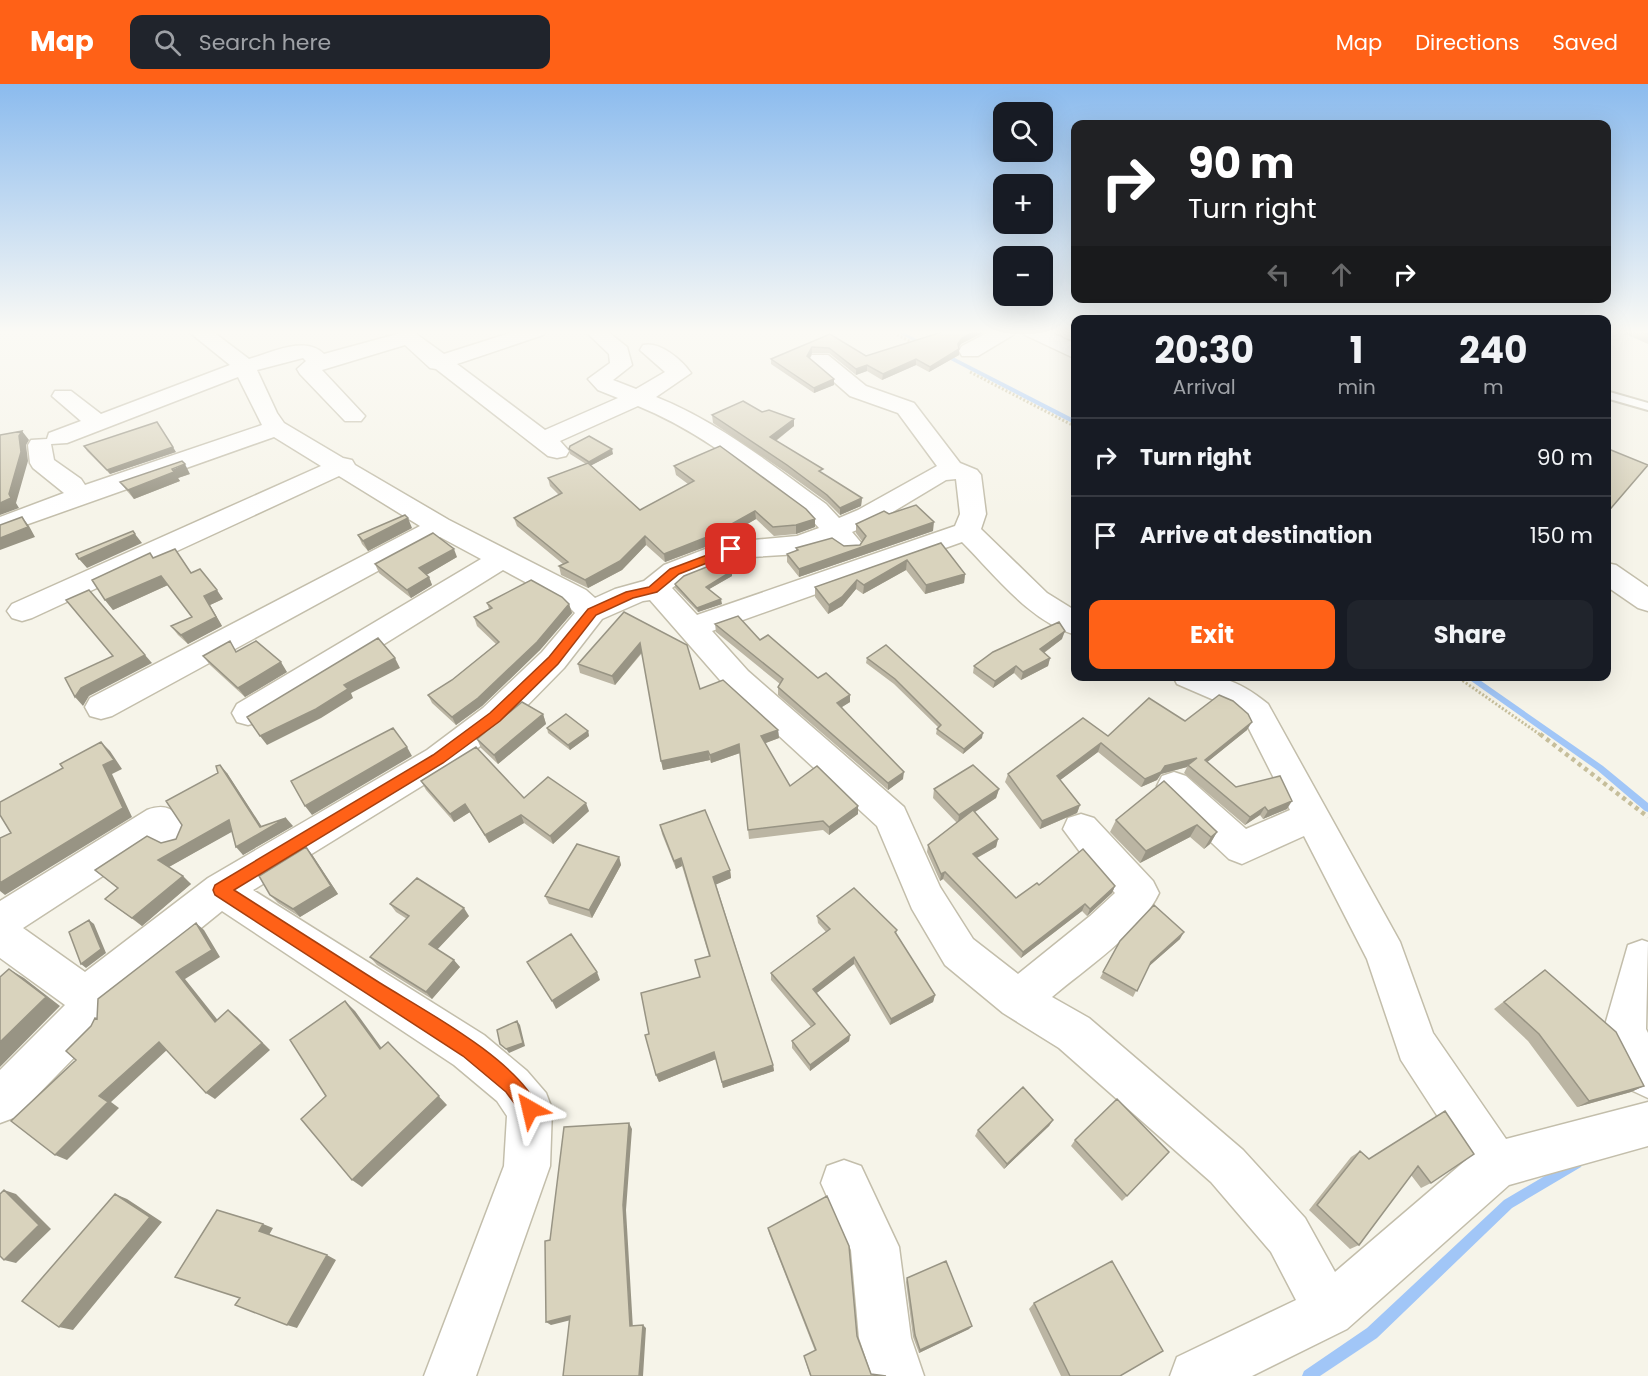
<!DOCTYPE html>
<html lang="en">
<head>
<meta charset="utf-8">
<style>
	:root { --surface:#171b24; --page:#20242c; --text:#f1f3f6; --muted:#9ea1a6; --line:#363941; --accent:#ff6117 }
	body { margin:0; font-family:Poppins,sans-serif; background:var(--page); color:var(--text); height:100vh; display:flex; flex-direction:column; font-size:22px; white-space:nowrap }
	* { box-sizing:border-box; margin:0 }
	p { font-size:20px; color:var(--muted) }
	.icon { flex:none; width:33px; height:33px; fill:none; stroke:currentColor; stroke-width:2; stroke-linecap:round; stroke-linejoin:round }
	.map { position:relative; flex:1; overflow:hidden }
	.drawer { position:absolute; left:1071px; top:231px; width:540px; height:366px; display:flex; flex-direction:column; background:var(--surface); border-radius:12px; box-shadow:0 6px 24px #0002 }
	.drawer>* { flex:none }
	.hud { position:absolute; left:1071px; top:36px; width:540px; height:183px; border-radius:12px; box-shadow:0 6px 24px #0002; background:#202124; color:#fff; overflow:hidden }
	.controls { position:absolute; left:993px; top:18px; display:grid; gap:12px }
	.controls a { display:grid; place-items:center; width:60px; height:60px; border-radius:12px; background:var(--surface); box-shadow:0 6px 24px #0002; font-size:30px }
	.pin { position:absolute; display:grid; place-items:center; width:51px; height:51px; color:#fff; margin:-26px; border-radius:12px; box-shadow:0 3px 9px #0006 }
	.me { position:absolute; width:66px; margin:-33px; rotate:323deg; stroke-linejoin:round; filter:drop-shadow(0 0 4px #0008) }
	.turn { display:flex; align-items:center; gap:21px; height:126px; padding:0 18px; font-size:27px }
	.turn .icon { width:78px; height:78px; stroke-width:2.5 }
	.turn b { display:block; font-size:42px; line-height:51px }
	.lanes { display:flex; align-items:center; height:57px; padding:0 18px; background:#0003; justify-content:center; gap:30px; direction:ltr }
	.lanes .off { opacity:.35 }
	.eta { display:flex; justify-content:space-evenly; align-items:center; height:102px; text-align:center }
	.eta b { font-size:36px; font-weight:700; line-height:42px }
	.action { display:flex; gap:12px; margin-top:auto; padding:12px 18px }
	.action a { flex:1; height:69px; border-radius:12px; background:var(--accent); color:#fff; font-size:24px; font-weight:700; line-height:69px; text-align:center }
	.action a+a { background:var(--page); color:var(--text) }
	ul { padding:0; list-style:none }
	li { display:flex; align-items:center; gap:18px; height:78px; padding:0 18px; border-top:2px solid var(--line) }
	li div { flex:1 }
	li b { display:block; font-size:22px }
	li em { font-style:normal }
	header { display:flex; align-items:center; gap:36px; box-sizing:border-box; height:84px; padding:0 30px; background:var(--accent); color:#fff }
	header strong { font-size:28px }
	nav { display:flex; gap:33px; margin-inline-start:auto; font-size:21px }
	.search { width:420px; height:54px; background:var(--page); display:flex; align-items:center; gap:15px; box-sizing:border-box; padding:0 21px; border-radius:12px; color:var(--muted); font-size:22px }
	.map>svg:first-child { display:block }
</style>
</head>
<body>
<header>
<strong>Map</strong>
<div class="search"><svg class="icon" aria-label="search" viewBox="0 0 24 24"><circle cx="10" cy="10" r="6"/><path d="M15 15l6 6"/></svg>Search here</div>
<nav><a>Map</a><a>Directions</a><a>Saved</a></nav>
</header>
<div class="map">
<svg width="1648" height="1292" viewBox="0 0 1648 1292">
	<rect width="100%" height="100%" fill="#f6f4e9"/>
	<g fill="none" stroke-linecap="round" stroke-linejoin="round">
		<path fill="#a1c6f7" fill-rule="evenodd" d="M895,247H901L926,260L921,261Z
			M941,269H945L1076,336V341L941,271Z
			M1464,592H1474L1603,682L1648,719V728L1645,727L1597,686Z
			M1577,1073L1581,1075L1583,1079L1581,1083L1512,1124L1377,1254L1320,1292H1302L1304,1287L1367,1244L1504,1116Z"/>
		<g stroke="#c3beab" stroke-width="4">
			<path id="lane" d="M1606,307L1648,319V326L1606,314Z"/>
		</g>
		<g stroke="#c3beab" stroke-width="3">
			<path id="street" d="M188,247H212L249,275C271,269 305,251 324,270L408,247L415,249L444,270L516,247H546L543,251L457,280L545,346L618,314L598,306L588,295L610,279L609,270L585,247H607L627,263L632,281L613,296L636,305L665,288L640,266L643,261C660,257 682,276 691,289L656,313C719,338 772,381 826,420L839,434L858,426L937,382L898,329L850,312L809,276L812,271H828L866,302L914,319L960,379L977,386L981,391L986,430L981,445L1047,509L1076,527V551C1030,538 995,491 962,458L712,547L748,587L904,723L940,803L973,855L1018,890L1090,832L1115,809L1094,787L1063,745L1068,734L1081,730L1094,734L1153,797L1159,809C1141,848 1085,885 1052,913L1089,934L1243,1066L1305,1134L1335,1188L1466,1076L1401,976L1367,875L1304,752L1242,780L1229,775L1162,712L1157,702L1162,692L1174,688L1186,692L1246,745L1290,726L1245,637L1228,622L1177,600L1173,592C1217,592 1232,591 1268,620L1400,858L1433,949L1506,1055L1648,1018V1062L1509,1101L1347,1245L1252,1292H1170L1177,1273L1296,1216L1271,1168L1211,1098L1059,964L1003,929L945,881L912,825L877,742L726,603L650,516L643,517L602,535L564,584L507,642L451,684L253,806L484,951L527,987L546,1009L552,1025L550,1082L476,1292H424L504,1082L507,1032L497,1017L454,981L222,827L106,921V933L100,947L16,1033L0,1039V986L65,921L0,874V817L147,726C171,717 178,730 188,750L183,761L170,765L155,758L23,844L85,888L208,794L427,666L483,624L542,568L575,529L566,520L503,486L259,638L248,641L237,638L232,629L237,620L481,475L440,453L112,632L101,635L90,632L85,623L90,614L420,442L339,392L32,534L22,537L12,534L7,527L12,520L321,382L274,353L0,450V433L64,409L33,384L30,379L28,361L31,356L47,355L49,349L81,337L52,312L55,307H71L101,330L230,281ZM405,261L430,284L436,285L548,372L557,374L566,372L569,367L560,357L638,322C702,348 753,391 808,432L819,444L797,452L721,459L664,481L644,497L615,505L595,514L586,506L449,436L355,381L352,376L343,374L284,339L277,329L257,286L303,274L306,277L297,285L300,290L345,337H361L365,332L322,286ZM238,293L262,341L85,401L81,395L54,376L51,360L67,359ZM956,395L960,430L955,442L697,531L672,504L684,495L735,474L799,470L833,460C841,469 847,470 859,467L863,461L852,448L876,438L946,396Z
				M991,247H1016L1013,251L978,272H962L959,267L962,262Z
				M1022,247H1048L1076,260V275L1025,251Z
				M1606,479L1616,481L1648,503V527L1638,524L1606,502Z
				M1642,856L1648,858L1646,945L1648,949V1014L1633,1007L1603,948L1628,861Z
				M844,1076L861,1082L899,1163L911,1254L924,1292H872L859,1254L851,1166L821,1099L827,1082Z"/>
		</g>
		<path stroke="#c6be9b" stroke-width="3" stroke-dasharray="2 2" stroke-linecap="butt" d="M890,247L913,259
			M970,288L1076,343
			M1456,592L1542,652"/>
		<path stroke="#c6be9b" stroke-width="4.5" stroke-dasharray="4 4" stroke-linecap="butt" d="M1540,650L1648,733"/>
		<use href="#lane" fill="#fff" fill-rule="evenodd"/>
		<use href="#street" fill="#fff" fill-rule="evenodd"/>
	</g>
	<path fill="#bbb5a3" d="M1619,247H1648V260Z
		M830,250L866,272L961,260L959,263V271L929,288L916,281L882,296L867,287L856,291L829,269H812L809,274L834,301L814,309L771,280V275Z
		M762,328L794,342L776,357L823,390L862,414L861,422L840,431L827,418L787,389L713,339L712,331Z
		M84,362L176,368L110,390L87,367Z
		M569,365L613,370L590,382L640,426L688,400L676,391L674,382L815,435V443L796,450L774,452L756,435L713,460L665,478L646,461L622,486L588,504L561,491L559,482L563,480L517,442L514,434L559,411L550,402L548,394L586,380L570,370Z
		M190,390L178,394L180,397L134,415L127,407L120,398Z
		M889,430L933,447L799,493L787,478V470L796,467V464L860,461L862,457L856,449V440Z
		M412,444L368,467L362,460L358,451Z
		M941,459L965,490L964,499L925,510L906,486L863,510L856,505L842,522L828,530L815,513V503Z
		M175,465L191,489L223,515L210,521L222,542L188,560L178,551L171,542L192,533L168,501L113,526L105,516L153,474Z
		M457,473L426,491L429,493L432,501L411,514L379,489L375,480Z
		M732,492L709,505L722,520L698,528L675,504V500Z
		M487,519L569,520L572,529L540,566L482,622L456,641L432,619L428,611L452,596L496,560L477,542L474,533L489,525Z
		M624,528L700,605L778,646L779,654L765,659L790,702L858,722V730L829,751L823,746L749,755L740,669L711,679L710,676L663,686L642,569L615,601L580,589L578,580Z
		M715,540L760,556L818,594L850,618L842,623L903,695L888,706L778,611V603L780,600L716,548Z
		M1062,555L1044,569L1050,574L1048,582L1021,596L1014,589L993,604L973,589L974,582Z
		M237,568L287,588L245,613L210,581L203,572Z
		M867,574L982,654L963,670L936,650L937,645L939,644L894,600L866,579Z
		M543,630L546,640L498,680L481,664L477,655Z
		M1185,637L1247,646L1207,678L1236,703L1287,725L1263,735L1260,731L1245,741L1184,689L1187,683L1161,690L1157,696L1141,703L1098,668L1060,696L1080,721L1077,729L1040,745L1005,698L1008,690L1108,652Z
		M547,644L588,647L589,652L570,666L548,649Z
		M218,689H227L261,742H293L243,771L232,747L169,783L191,800L142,842L105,815L117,804L95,786L161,759L176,755Z
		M421,697L524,714L589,727L553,760L524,739L489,759L470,728L454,738L426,706Z
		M1164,697L1217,748L1210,760L1204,765L1190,753L1140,779L1110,748L1116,736Z
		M934,705H999L996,714L975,728L998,755L996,763L977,774L1016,814L1039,801L1115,802L1112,809L1087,832L1082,827L1021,874L943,795L940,797L927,768L928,761L957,739L933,714Z
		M660,741L730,786L731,794L716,800L773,981L774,987L723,1004L716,975L659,998L656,991L649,950L700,893L709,872L682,782L676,785L662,750Z
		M306,763L313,772L338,810L300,833L278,819L270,811Z
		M619,773L621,781L592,834L549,820L545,812Z
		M390,820L469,832L437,865L460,883L432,915L377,881L370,873L407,835L396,828Z
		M817,832L897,846L896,850L935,911L933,918L890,941L854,880L816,909L850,951L849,957L810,987L792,964V957L811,943L771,896V889L826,848L818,839Z
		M1180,855L1148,883L1133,913L1100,894L1120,857Z
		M1545,886L1644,1002L1631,1008L1577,1023L1528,957L1494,925Z
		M1445,1027L1431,1099L1421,1104L1411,1091L1359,1161L1350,1165L1309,1126L1351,1073L1360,1067L1369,1075Z
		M1053,1036L1049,1042L1004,1085L975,1052L978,1046Z
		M1075,1056L1169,1068L1122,1117L1071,1062Z
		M768,1144L857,1252L871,1290L886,1292H810L804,1272L815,1267L769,1149Z
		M907,1194L969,1245L919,1269L913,1253L906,1198Z
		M1034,1219L1120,1292H1061L1029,1225Z"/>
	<path fill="#989484" d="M976,247H987L961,260L957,266L958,260L962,254Z
		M812,263V269L808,278L807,272Z
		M959,265V271L929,288L930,283Z
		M916,275V281L882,296L883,290Z
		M867,281V287L856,291V285Z
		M834,295V301L814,309V304Z
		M794,335V342L770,361V353Z
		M22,347L29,356L26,361L28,377L16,419L19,424L0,431V419L9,410L19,352Z
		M173,363L176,368L110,390L107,386Z
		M612,365L613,370L590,382L589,378Z
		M185,380L190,390L178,394L180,397L134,415L128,406Z
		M862,414L861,422L840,431V424Z
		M755,427L756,435L713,460L665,478L664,470Z
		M22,433L29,442L35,453L0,466V454Z
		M408,434L412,444L368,467L363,457Z
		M815,435V443L796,450V441Z
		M934,438L933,447L799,493V485Z
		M135,450L142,459L87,484L79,475Z
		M645,452L646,461L622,486L588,504L585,496Z
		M454,465L457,473L423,493L419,484Z
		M907,476L906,486L863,510L864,501Z
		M732,487V492L706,507V503Z
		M965,490L964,499L925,510L926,501Z
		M161,492L168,501L113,526L105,516Z
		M429,493L432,501L411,514L407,506Z
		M857,496L856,505L842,522L828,530L829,521Z
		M217,506L223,515L210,521L222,542L188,560L181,551L204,512Z
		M721,515L722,520L698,528L697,524Z
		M569,520L572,529L540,566L482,622L456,641L452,633Z
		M1065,547L1062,555L1038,573L1040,565Z
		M640,559L642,568L615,601L612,592Z
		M145,571L152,579L89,612L83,622L75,613L81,604Z
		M395,574L400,584L351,609L353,614L321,634L267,661L260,652L344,601Z
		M1050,574L1048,582L1021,596L1023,588Z
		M281,578L287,588L245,613L238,604Z
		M1016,582L1014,589L993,604L995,597Z
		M850,611V618L837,626V619Z
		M543,630L546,640L498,680L494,671Z
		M1252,638L1247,646L1200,684L1205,676Z
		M778,646L779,654L761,661V652Z
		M588,647L589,652L570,666L568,661Z
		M983,649L982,654L963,670L964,665Z
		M101,658L110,667L122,685L112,690L132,733L5,811L0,807V799L103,681Z
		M1101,659L1098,668L1055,700L1057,692Z
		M739,660L740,669L711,679L710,671Z
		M407,663L412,672L312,731L305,722Z
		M708,667L710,676L663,686L661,677Z
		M1197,674L1188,681L1187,683L1161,690L1157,696L1141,703L1145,695L1165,682Z
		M220,681L227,689L264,746L286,734L293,742L243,771L236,763L260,743Z
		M904,688L903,695L888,706V699Z
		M999,705L996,714L958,739L959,731Z
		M1292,717L1287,725L1263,735L1268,727Z
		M586,719L589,727L553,760L550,752Z
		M465,720L470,728L454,738L450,730Z
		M1080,721L1077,729L1040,745L1042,737Z
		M858,722V730L829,751V743Z
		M1265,723L1260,731L1245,741L1250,733Z
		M521,731L524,739L489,759L485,751Z
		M229,736L237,745L167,784L158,776Z
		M1197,741L1190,753L1140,779L1146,767Z
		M1217,748L1210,760L1204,765L1211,753Z
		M998,755L996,763L971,777L973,770Z
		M306,763L313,772L338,810L300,833L293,825Z
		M619,773L621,781L592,834L589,826Z
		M681,774L682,782L676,785L674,777Z
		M730,786L731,794L715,801L713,793Z
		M945,788L943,795L940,797L941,790Z
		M183,792L191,800L142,842L132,834Z
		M1115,802L1112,809L1087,832L1090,825Z
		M1085,820L1082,827L1021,874L1023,868Z
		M464,824L469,832L435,868L429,860Z
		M89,836L94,840L106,869L86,884L81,880Z
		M196,839L204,846L220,873L185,895L224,944L215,938L176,888Z
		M1184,848L1180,855L1147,884L1151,878Z
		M854,873V880L813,912V905Z
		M454,876L460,883L432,915L426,908Z
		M9,885L24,894L60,922L0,983V958Z
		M597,888L600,896L556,925L552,917Z
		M935,911L933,918L890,941L891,935Z
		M345,917L355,927L389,974L380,965Z
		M228,926L237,933L270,966L215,1015L206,1009Z
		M517,937L520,941L525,962L509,969L506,965Z
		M850,951L849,957L810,987V981Z
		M159,958L168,965L111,1018L119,1024L67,1076L55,1071L99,1012Z
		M388,958L447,1021L362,1103L352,1096Z
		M714,968L716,975L659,998L656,991Z
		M773,981L774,987L723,1004L722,998Z
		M1644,1002L1631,1008L1577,1023L1589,1017Z
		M1053,1036L1049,1042L1004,1085L1007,1080Z
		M629,1039L632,1045L626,1126L633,1245L630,1242L623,1121Z
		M4,1106L16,1110L51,1145L16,1179L4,1176Z
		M115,1110L127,1115L162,1138L73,1246L59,1243Z
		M263,1140L273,1144L269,1151L259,1147Z
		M327,1171L336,1176L297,1244L287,1241Z
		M570,1232L575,1235L551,1241L546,1238Z
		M643,1241L646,1244L643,1292H639Z
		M972,1242L969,1245L919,1269L920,1266Z"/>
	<path fill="#d9d3bd" stroke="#989484" stroke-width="1.5" d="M945,247H976L962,254L958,260L959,265L930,283L916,275L883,290L867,281L856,285L829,264L812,263L807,272L834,295L814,304L771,275L830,250L866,272Z
		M1640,247H1648V250Z
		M743,317L762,328L769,326L794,335L770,353L823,385L819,387L862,414L840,424L827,411L787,381L712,331Z
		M157,338L173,363L107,386L84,362Z
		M22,347L19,352L21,368L9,410L11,414L0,419V351Z
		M589,352L612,365L589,378L569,365L570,362Z
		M720,362L806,425L815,435L796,441L773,443L755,427L712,451L664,470L645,452L620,477L585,496L559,482L568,478L514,434L562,409L548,394L588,379L640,426L694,397L674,382Z
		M1606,364L1648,381L1606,430Z
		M182,377L185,380L172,385L174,388L128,406L120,398Z
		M916,421L934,438L799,485L787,470L798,466L796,464L832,454L844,462L860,461L866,452L856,440L884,427L889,430Z
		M405,431L408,434L363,457L358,451Z
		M22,433L28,443L0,454V441Z
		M133,447L135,450L79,475L76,470Z
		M433,449L454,465L419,484L429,493L407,506L375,480Z
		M941,459L965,490L926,501L907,476L864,501L857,496L842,513L829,521L815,503Z
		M175,465L191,489L200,485L217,506L204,512L216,533L181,551L171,542L192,533L161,492L105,516L92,496L150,469L153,474Z
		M719,478L732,487L706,503L721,515L697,524L675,500L684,492Z
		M531,496L562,513L569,520L537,558L478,614L452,633L428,611L452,596L499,558L474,533L492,524L487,519Z
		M89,506L145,571L81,604L75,613L65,594L113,572L66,516Z
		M624,528L687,561L700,605L723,596L778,646L761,652L790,702L817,682L858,722L829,743L823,737L748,746L739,660L710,671L708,667L661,677L640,559L612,592L578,580Z
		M738,532L760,556L768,551L818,594L826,589L850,611L837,619L904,688L888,699L778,603L783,595L715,540Z
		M1059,538L1065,547L1040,565L1050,574L1023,588L1016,582L995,597L974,582L993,568Z
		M378,554L395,574L344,601L348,605L316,625L260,652L247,633Z
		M230,557L236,568L256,557L281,578L238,604L203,572Z
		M886,561L983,649L964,665L937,645L941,641L895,595L867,574Z
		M1219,611L1233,617L1248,630L1252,638L1205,676L1236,703L1280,692L1292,717L1268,727L1265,723L1250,733L1188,681L1197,674L1165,682L1161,688L1145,695L1101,659L1057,692L1080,721L1042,737L1008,690L1083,634L1108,652L1149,614L1185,637Z
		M522,618L543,630L494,671L477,655Z
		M566,630L588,647L568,661L547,644Z
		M393,644L407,663L305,722L291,697Z
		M101,658L114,676L103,681L123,724L0,799V754L11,749L0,731V718L63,684L60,680Z
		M476,663L524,714L548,693L586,719L550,752L521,731L485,751L465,720L450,730L421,697Z
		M220,681L260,743L286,734L236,763L229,736L158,776L183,792L132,834L105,815L118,804L95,786L147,752L161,759L176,755L182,741L166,717L218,689L216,682Z
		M973,681L999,705L959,731L934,705Z
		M1164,697L1217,748L1211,753L1197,741L1146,767L1116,736Z
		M705,726L730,786L713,793L773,981L722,998L714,968L656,991L645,951L649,950L641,909L700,893L695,876L710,872L681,774L674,777L660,741Z
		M973,726L998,755L973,770L1016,814L1037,799L1039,801L1083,765L1115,802L1090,825L1085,820L1023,868L945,788L941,790L928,761Z
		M577,760L619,773L589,826L545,812Z
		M306,763L331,802L293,825L270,811L259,792Z
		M417,794L464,824L429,860L454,876L426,908L370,873L409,832L390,820Z
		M854,804L897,846L895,848L935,911L891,935L854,873L813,905L850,951L810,981L792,957L815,940L771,889L830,845L817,832Z
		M1154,821L1184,848L1151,878L1137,907L1103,888L1120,857Z
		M89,836L101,865L81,880L69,848Z
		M196,839L212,866L176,888L215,938L228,926L262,959L206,1009L159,958L99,1012L108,1018L55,1071L11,1037L76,976L66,967L91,942L95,934L97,935L98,915Z
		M571,850L597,888L552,917L527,878Z
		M9,885L46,913L0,958V893Z
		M1545,886L1616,948L1644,1002L1589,1017L1539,950L1504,918Z
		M345,917L380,965L388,958L439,1012L352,1096L301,1035L326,1012L290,956Z
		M517,937L523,959L506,965L500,960L497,946Z
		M1023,1003L1053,1036L1007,1080L978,1046Z
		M1117,1015L1169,1068L1127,1112L1075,1056Z
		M1445,1027L1474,1070L1431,1099L1418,1082L1359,1161L1317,1121L1360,1067L1369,1075Z
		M629,1039L623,1121L630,1242L643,1241L639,1292H563L570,1232L546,1238L545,1157L550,1156L564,1043Z
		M4,1106L39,1141L4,1176L0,1172V1110Z
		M115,1110L150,1133L59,1243L22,1217Z
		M827,1112L849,1162L857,1252L871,1290L886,1292H811L804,1272L816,1266L768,1144Z
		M217,1126L263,1140L259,1147L327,1171L287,1241L235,1221L240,1214L175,1193Z
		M946,1177L972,1242L920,1266L915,1251L907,1194Z
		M1112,1177L1163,1267L1120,1292H1070L1034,1219Z"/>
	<linearGradient id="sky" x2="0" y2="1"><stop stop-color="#8bbbee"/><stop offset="0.58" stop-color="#fbfaf5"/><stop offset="1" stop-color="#fbfaf5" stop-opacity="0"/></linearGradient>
	<rect width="1648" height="428" fill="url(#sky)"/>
	<path fill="#ff6117" stroke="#a63f0f" stroke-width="1.5" d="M731,462L735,463V468L679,490L657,508L633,514L596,531L558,580L500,637L443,679L234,806C283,837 332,868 380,899C425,927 518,976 539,1025L536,1031L530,1034L523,1031L506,1008L463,972L215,811L213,806L215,801L433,671L490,629L549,573L588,525L626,508L649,503L670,485Z"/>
</svg>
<div class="controls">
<a><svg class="icon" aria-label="search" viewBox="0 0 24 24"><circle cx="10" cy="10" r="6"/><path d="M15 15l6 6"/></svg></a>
<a>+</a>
<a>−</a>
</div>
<div class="pin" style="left:731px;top:465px;background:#d93025"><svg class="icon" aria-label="arrive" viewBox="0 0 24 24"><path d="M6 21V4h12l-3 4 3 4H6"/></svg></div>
<svg class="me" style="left:530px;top:1025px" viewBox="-20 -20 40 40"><path d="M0-17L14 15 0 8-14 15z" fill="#ff6117" stroke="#fff" stroke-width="4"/></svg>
<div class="hud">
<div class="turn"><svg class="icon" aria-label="right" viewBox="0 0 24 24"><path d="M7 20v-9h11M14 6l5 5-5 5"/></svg><div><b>90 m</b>Turn right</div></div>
<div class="lanes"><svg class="icon off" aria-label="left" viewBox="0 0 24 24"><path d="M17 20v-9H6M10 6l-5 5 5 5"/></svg><svg class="icon off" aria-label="ahead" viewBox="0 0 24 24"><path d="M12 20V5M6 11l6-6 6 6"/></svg><svg class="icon" aria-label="right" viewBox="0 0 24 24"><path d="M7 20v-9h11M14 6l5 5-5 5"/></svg></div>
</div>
<section class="drawer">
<div class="eta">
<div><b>20:30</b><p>Arrival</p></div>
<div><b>1</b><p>min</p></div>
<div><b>240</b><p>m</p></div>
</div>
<ul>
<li><svg class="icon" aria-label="right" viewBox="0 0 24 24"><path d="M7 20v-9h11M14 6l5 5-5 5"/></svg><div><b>Turn right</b></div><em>90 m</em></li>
<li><svg class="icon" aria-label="arrive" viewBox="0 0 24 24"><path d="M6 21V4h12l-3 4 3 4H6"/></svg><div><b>Arrive at destination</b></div><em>150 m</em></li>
</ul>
<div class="action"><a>Exit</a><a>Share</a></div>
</section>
</div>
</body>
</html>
